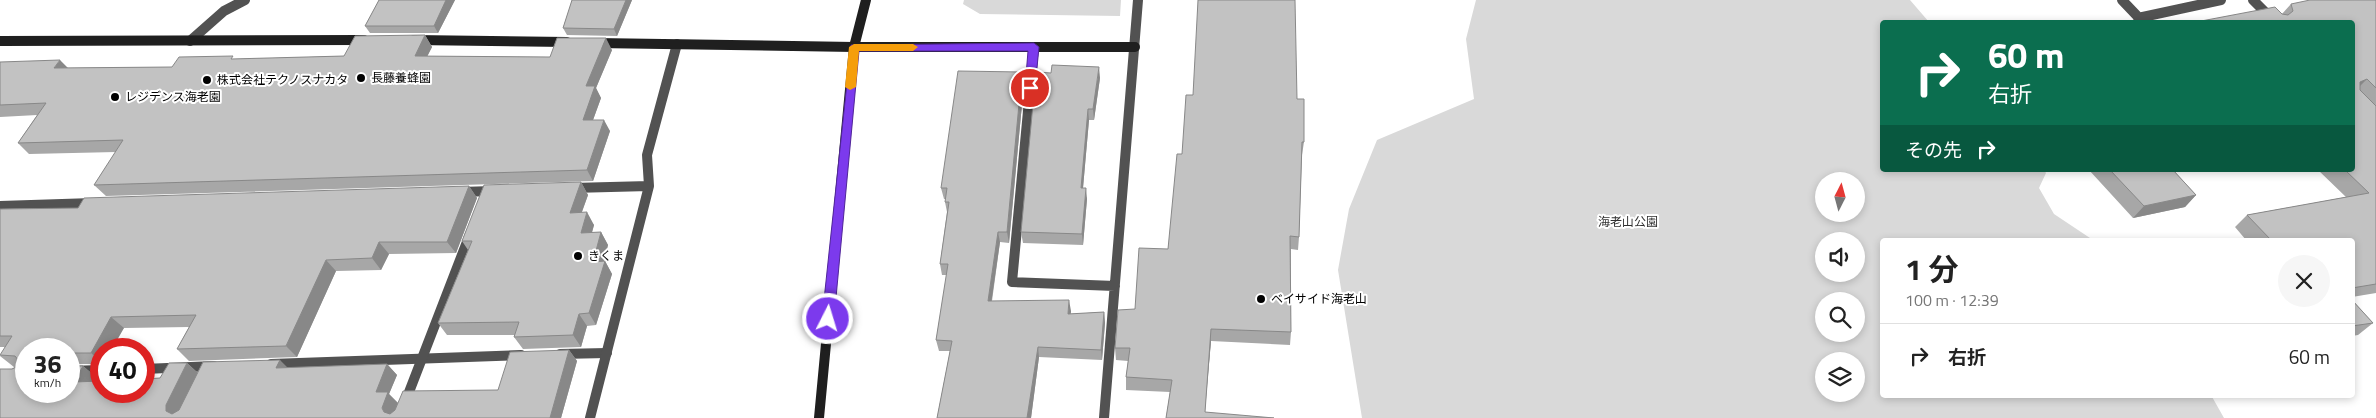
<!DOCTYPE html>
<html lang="ja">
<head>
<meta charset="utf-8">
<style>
	:root { --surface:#fff; --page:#f6f6f6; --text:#222; --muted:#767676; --line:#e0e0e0 }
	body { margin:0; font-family:"Titillium Web","Noto Sans JP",sans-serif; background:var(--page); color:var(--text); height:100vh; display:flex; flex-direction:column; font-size:19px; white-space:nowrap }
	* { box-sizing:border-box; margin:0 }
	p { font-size:16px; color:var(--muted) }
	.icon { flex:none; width:28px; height:28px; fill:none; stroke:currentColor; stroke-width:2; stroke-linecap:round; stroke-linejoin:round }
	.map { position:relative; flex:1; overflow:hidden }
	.panel { position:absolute; left:1880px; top:238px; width:475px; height:160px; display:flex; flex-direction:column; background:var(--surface); border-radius:5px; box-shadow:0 2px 8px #0003 }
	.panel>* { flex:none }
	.hud { position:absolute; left:1880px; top:20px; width:475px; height:152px; border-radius:5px; box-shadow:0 2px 8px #0003; background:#0b6e4f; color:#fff; overflow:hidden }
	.needle { width:32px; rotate:6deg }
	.tools { position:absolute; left:1815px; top:172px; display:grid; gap:10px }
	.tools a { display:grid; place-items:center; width:50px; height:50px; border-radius:50%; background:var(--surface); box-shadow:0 2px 8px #0003; font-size:25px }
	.speed { position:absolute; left:15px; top:338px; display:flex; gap:10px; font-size:25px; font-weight:700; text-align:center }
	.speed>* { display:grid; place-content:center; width:65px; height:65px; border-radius:50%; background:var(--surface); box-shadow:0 2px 8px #0003; line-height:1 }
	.speed small { font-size:12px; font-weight:400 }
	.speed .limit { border:8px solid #d22; background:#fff; color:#111 }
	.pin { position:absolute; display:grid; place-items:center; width:42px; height:42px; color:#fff; margin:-21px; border:2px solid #fff; border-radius:50%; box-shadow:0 1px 5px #0007 }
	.me { position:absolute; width:55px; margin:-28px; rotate:5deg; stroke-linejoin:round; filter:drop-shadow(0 0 4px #0008) }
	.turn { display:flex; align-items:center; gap:18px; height:105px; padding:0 25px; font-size:22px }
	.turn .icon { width:65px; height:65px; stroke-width:2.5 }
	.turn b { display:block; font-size:35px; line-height:42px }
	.then { display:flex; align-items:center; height:48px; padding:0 25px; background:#0003; gap:10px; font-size:19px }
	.round { display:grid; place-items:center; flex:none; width:52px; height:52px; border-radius:26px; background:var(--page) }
	.overview { display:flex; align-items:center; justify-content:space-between; height:85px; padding:0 25px }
	h1 { font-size:30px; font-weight:700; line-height:38px }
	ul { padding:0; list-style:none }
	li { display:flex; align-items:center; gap:15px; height:65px; padding:0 25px; border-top:1px solid var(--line) }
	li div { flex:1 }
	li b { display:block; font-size:19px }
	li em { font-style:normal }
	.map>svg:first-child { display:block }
</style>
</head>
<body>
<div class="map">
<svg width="2376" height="418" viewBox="0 0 2376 418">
	<rect width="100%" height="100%" fill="#fff"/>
	<path fill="#d9d9d9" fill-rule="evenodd" d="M964,0H1121L1120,16L980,14L963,4Z
		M1476,0H1910L1929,22H1882V170H2044L2046,173L2039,188L2054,214L2093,240H1882V395H2211L2224,418H1362L1338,270L1349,209L1377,140L1474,99L1466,39ZM1824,181H1856V214H1824ZM1824,241H1856V274H1824ZM1824,301H1856V334H1824ZM1824,361H1856V394H1824Z"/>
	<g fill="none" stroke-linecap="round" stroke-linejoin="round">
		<path stroke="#525252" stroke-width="10" d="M560,354L607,353
			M271,364L521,355
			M144,369L214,366
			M69,371L101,370"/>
		<path stroke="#525252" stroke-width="10" d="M2122,0L2142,21
			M2253,0L2275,22
			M2138,18L2221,0
			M190,41L224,11L245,0
			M1034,47L1012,282L1115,286
			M572,188L649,186
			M460,192L493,191
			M0,206L93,203
			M399,418L470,234
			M590,418L649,186L647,155L677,44
			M1104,418L1138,0"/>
		<path stroke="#1f1f1f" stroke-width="10" d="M414,40L567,42
			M0,41L364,40
			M596,43L854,47H1135
			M819,418L854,47L866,0"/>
	</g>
	<path fill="#a7a7a7" d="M379,0H455L438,33H370L365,26Z
		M572,0H632L617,36L567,35L563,28Z
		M2376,0V293L2352,297V240H2246L2235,227L2247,215L2346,197L2318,170H2352L2196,22L2282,14L2291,4Z
		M425,35L432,47L427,56L550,57L612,50L596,88L601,98L593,120L610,131L593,181L106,196L94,185L116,152L29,154L18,143L37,115L0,117V62L68,68L172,67L235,59L344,56Z
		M1022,72L1024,83L1009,243L1000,242L992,301L1071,311L1070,314L1104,312L1105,323L1102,360L1039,357L1031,418H937L950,351H939L936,340L947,275H942L940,264L947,212L945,202L946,199H944L941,188Z
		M1100,78L1094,120H1089L1083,188L1087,199L1083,245L1023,243L1021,232Z
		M1297,99L1304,142L1302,155L1299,237L1298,250L1291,249V332L1290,345L1211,341L1205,412L1166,418L1170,392L1126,390V377L1128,361L1116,360L1115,348L1135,309L1168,249L1182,154Z
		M2089,170H2173L2196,195L2185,207L2133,218Z
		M581,182L588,195L582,212L594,225L592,233L601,232L608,245L604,261H605L612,274L596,325L587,326L581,347L523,349L514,337L515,335H447L438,323L468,250L462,241Z
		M469,186L477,198L456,253L389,254L381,270L336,271L297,357L189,361L177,349L189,327L124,328L101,349V364H69V349H26V391L83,366L96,377L94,381L160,378L187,363L198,373L288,368L387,364L397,375L389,394L398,403L395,410L498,390L569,350L577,361L561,418H0L12,369L16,367H14L0,356L5,347H0V209L78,208Z
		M2352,300L2373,323L2358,335L2352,336Z"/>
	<path fill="#888" d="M446,0H455L438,33L434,26Z
		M626,0H632L617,36L614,29Z
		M425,35L432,47L422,67L415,56Z
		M606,38L612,50L596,88L601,98L589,131L583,120L586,86Z
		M60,60L71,71L54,68Z
		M1099,67L1100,78L1094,120L1093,109Z
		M1022,72L1024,83L1009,243L1007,232Z
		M2367,79L2354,92L2360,82Z
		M1088,109L1089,120L1082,199L1081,188Z
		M604,120L610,131L593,181L587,170Z
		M581,182L588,195L577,225L570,213Z
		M469,186L477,198L456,253L447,242Z
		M1086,188L1087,199L1083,245L1082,234Z
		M2196,195L2185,207L2133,218L2144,206Z
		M587,212L594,225L588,245L581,233Z
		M601,232L608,245L600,274L593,262Z
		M998,232L1000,242L990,311L988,301Z
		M379,242L389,254L381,270L372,258Z
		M326,260L336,271L297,357L286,346Z
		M605,261L612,274L596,325L589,313Z
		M1069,300L1071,311L1070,325L1068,314Z
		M1104,312L1105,323L1102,360L1101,350Z
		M579,314L587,326L581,347L573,335Z
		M111,317L124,328L112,349H101V362L91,353Z
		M1211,329V341L1204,418Z
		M1038,347L1039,357L1031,418H1027Z
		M569,350L577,361L561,418H550Z
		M280,360L291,371L276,368Z
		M187,363L199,374L179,418L166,411V405Z
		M387,364L397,375L389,394L398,403L392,418L384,412L376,392Z
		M83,366L96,377L88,393L74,382Z"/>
	<path fill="#c2c2c2" stroke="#888" d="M379,0H446L434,26H365Z
		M572,0H626L614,29L563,28Z
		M1198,0H1295L1297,99H1304V142H1302L1299,237L1290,236L1291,332L1211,329L1205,412L1274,418H1166L1172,380L1126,377L1130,348H1115L1118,310L1135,309L1139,248L1168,249L1177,154H1182L1186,95H1193Z
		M2310,0H2376V88L2367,79L2360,82V90L2376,106V284L2352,288V240H2271L2247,215L2369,193L2345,170H2352V22H2196L2275,7L2282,14L2288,15L2293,11L2291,4Z
		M425,35L415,56L550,57L557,38H606L586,86H595L583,120H604L587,170L94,185L123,140L18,143L46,103L0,105V62L60,60L54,68L172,67L179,57L233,56L231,59L344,56L355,36Z
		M1052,65L1099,67L1093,109H1088L1081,188H1086L1082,234L1021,232L1036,72L1051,73Z
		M958,71L1022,72L1007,232H998L988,301L1069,300L1068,314L1104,312L1101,350L1038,347L1027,418H937L952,341L936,340L948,264H940L949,202H945L947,188H941Z
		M2110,170H2173L2196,195L2144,206Z
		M581,182L570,213L587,212L581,233L601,232L593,262L605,261L589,313L579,314L573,335L514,337L519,322L438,323L472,241H462L484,185Z
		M469,186L447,242H379L372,258L326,260L286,346L177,349L196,315L111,317L91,353H69V349H26V391H69V366H83L74,382L101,381V391H144V379L160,378L169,363H187L166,405V411L172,414L179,410L203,362L280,360L276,368L387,364L376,392H388L382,408L384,412L390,414L395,410L403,391L498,390L510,352L569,350L550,418H0V369H12L18,366L19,361L15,356L0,355L12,336H0V209L78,208L84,198Z
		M2352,300L2373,323L2352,326Z"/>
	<path fill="#7c3aed" stroke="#51269a" d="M1034,43L1039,47L1035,88L1030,92L1025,88L1028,51H859L834,319L832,322H824L822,319L851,45Z"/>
	<path fill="#f59e0b" d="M854,44H913L918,47L913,51H859L856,87L850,90L845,87L849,47Z"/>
	<g fill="#000" stroke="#fff" stroke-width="2">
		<circle cx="361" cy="78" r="5"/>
		<circle cx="207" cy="80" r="5"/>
		<circle cx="115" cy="97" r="5"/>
		<circle cx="578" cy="256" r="5"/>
		<circle cx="1261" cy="299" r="5"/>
	</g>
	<g text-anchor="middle" stroke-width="4" stroke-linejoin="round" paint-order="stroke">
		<g font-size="12" fill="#000" stroke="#fff" text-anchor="start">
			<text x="371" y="82">長藤養蜂園</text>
			<text x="217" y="84">株式会社テクノスナカタ</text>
			<text x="125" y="101">レジデンス海老園</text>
			<text x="588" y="260">きくま</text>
			<text x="1271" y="303">ベイサイド海老山</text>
		</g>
		<g font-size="12" fill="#303030" stroke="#fff">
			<text x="1628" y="226">海老山公園</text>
		</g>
	</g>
</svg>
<div class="tools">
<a><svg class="needle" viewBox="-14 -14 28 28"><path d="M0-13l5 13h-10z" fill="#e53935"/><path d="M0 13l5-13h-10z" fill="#767676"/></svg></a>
<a><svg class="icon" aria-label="sound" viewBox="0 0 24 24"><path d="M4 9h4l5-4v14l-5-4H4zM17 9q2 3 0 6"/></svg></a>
<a><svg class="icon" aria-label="search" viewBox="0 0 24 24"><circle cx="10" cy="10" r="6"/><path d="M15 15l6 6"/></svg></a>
<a><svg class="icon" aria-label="layers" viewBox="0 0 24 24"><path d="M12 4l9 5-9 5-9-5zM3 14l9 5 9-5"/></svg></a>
</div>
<div class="speed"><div>36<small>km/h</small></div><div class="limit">40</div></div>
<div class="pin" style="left:1030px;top:88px;background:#d93025"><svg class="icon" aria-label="arrive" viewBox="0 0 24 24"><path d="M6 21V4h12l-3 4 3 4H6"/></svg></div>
<svg class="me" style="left:828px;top:319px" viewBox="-20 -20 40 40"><circle r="17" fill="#7c3aed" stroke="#fff" stroke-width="3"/><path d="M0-11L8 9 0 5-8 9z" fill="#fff"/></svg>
<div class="hud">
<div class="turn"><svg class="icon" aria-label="right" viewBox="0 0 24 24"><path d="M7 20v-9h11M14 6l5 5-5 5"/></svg><div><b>60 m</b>右折</div></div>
<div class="then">その先<svg class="icon" aria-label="right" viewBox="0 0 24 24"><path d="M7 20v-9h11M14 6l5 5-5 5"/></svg></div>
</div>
<section class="panel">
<div class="overview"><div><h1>1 分</h1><p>100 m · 12:39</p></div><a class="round"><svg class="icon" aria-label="close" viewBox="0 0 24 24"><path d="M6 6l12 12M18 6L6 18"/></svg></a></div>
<ul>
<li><svg class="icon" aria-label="right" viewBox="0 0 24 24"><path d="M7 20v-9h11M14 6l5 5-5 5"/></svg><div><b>右折</b></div><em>60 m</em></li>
</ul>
</section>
</div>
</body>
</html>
